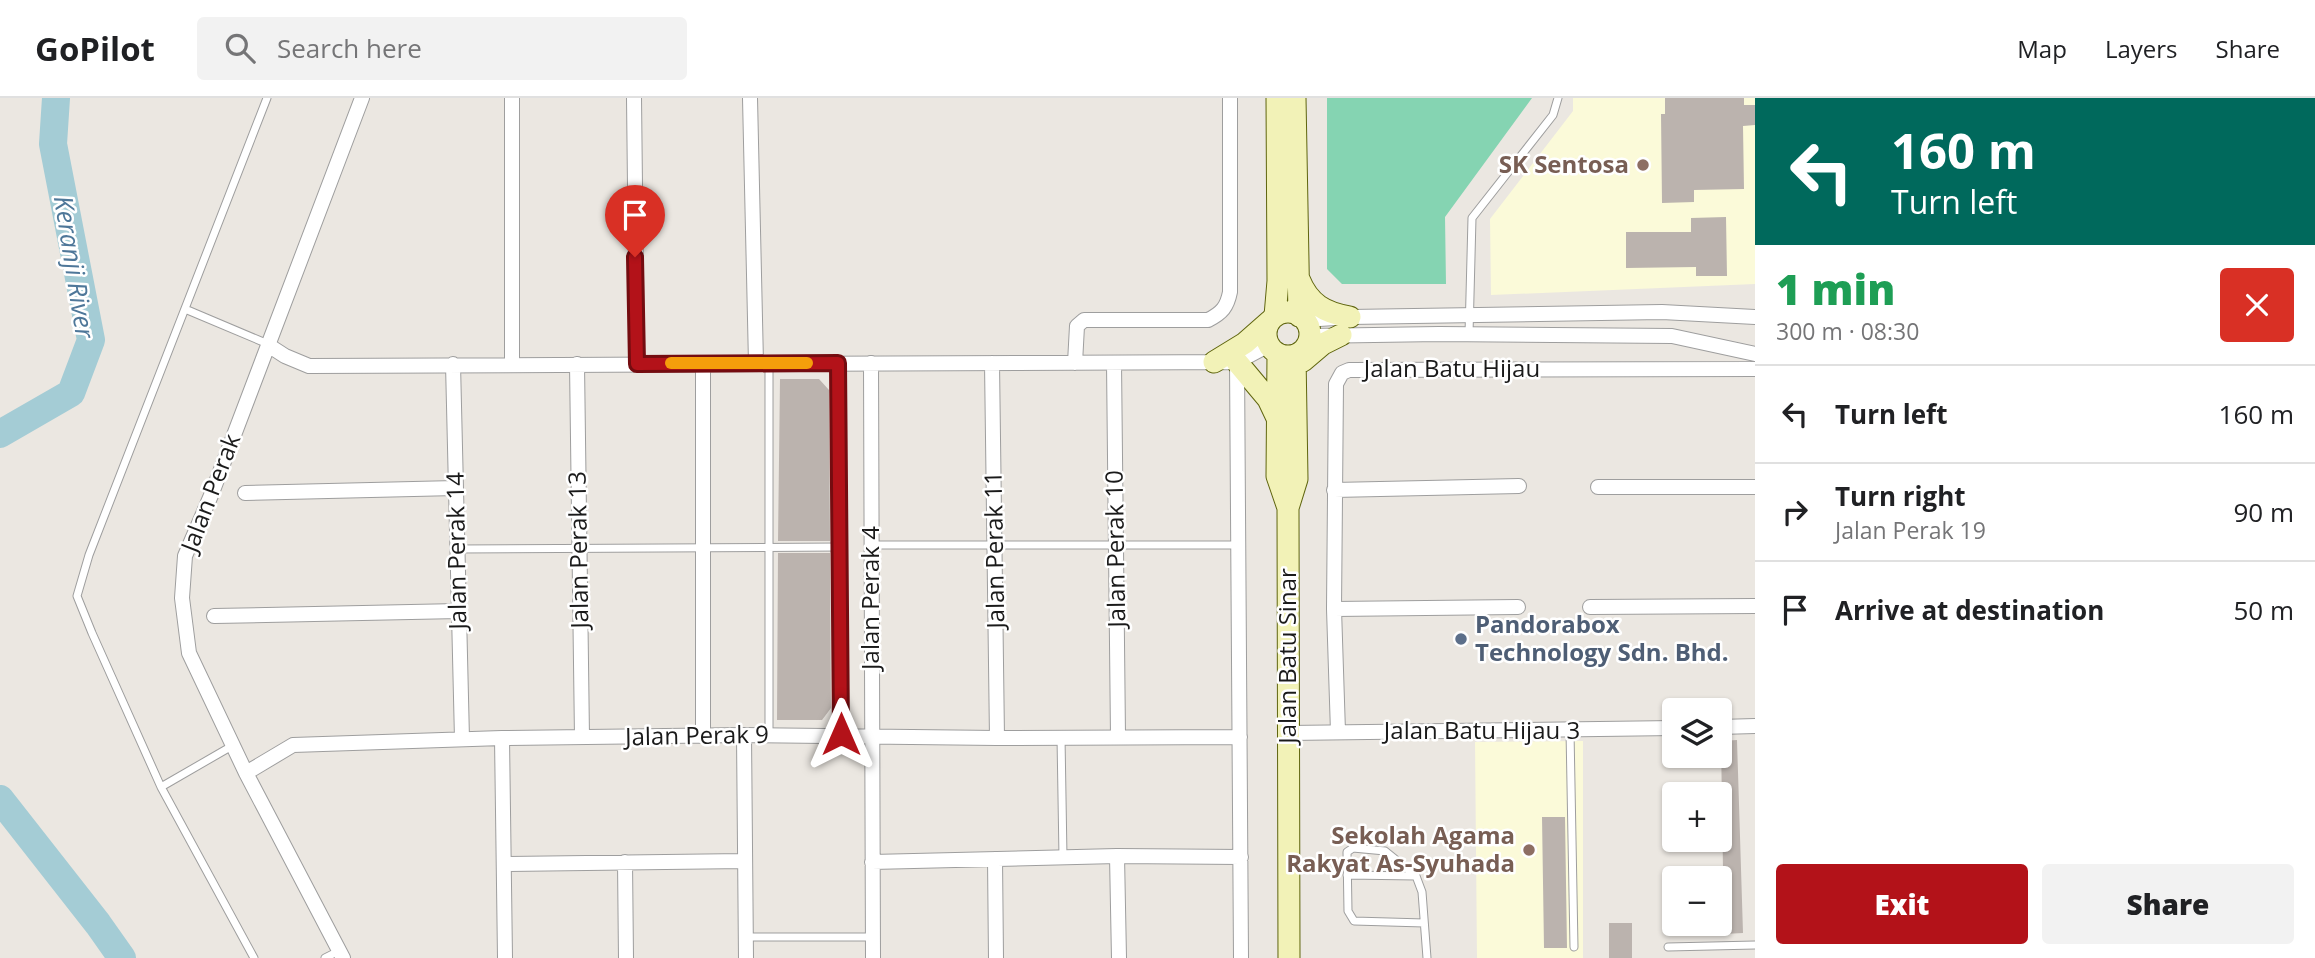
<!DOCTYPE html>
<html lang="en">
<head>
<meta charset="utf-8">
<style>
	:root { --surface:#fff; --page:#f2f2f2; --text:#202124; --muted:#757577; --line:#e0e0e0; --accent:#b31219 }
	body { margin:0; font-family:"Open Sans",sans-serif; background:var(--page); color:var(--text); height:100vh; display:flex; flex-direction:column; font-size:26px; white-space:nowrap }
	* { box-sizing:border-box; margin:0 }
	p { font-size:23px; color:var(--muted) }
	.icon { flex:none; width:38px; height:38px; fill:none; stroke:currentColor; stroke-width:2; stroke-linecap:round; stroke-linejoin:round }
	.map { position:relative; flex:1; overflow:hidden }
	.side { display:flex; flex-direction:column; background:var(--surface); width:560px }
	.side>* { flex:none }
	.top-card { background:#00695c; color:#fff; overflow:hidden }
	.fabs { position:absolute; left:1662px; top:600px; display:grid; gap:14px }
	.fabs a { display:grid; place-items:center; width:70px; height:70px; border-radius:7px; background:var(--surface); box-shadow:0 2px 5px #0004; font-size:35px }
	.pin { position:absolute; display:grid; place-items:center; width:60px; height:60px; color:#fff; margin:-72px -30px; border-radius:50% 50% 50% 0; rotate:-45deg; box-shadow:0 0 7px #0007 }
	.pin .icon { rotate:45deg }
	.me { position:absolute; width:77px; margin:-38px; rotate:0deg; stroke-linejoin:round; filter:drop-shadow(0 0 5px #0008) }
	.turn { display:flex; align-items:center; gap:24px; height:147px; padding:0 21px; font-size:32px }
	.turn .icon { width:91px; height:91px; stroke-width:2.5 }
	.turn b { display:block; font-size:49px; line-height:60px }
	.round { display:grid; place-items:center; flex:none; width:74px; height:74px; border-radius:7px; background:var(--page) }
	.summary { display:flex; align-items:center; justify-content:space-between; height:119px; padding:0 21px }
	h1 { font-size:42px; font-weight:800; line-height:52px; color:#1e9e55 }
	.action { display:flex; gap:14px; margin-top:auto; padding:14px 21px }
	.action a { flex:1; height:80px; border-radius:7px; background:var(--accent); color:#fff; font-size:28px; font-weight:800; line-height:80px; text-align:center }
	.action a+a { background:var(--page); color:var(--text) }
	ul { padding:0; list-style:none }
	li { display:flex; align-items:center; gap:21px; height:98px; padding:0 21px; border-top:2px solid var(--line) }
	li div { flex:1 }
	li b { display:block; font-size:26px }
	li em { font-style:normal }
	header { display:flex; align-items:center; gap:42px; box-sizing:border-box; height:98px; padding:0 35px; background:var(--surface); border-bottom:2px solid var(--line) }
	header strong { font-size:33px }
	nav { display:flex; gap:38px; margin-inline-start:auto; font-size:24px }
	.search { width:490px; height:63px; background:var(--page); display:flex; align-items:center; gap:18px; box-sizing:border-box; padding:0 24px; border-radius:7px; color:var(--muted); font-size:26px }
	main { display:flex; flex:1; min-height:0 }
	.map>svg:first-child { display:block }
</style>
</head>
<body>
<header>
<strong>GoPilot</strong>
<div class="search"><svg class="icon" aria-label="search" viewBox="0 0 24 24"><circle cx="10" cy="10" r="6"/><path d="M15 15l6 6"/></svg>Search here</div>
<nav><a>Map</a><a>Layers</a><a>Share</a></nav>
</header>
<main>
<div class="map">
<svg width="1755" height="860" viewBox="0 0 1755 860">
	<rect width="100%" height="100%" fill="#ebe7e1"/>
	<path fill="#fbfad9" d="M1573,0H1755V186L1491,197L1490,121L1573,13Z
		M1583,643V860H1477L1475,644Z"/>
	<path fill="#85d4b2" d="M1327,0H1532L1445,119L1446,186H1342L1327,171Z"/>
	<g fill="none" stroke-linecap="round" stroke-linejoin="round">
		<path stroke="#a4ccd5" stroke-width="28" d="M0,336L71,295L91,242L53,46L56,0
			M0,701L98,826L122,860"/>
	</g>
	<path fill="#bbb3ae" d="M1665,0H1744V7H1755V27L1743,28L1744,91L1694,92V104L1662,105L1661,16H1665Z
		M1726,119L1727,178H1696V169L1626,170V134H1691V120Z
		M780,281H819L829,292L830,443H778Z
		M778,455H830L831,610L822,622H777Z
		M1737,642L1743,835L1724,836L1721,643Z
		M1542,719H1565L1567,850H1544Z
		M1609,825H1632V860H1609Z"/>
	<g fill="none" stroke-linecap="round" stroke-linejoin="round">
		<g stroke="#9e9e9e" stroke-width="9">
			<path id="lane" d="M185,211L268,246
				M1469,236L1472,120L1553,17L1558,0
				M872,447H1238
				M458,451L840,449
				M1570,633L1574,849
				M769,637V266
				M1061,639L1063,759
				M161,689L232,648
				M1347,777L1416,778L1422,794L1427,860
				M1416,778L1385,753L1353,750L1347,754L1348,813L1354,823L1424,825
				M746,839H872
				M1668,849L1755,847
				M254,860L161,689L92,535L77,498L89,457L267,0
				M325,860L339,853"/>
		</g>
		<g stroke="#9e9e9e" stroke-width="16">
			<path id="street" d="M634,0L637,266
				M750,0L756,265
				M1304,222L1350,219L1662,214L1755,219
				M1309,238L1439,236L1672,238L1755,256
				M268,247L285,258L309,268L1237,264L1269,247
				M1237,264L1241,860
				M838,265L841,637
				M871,265L873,860
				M992,265L997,640
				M1075,265L1077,228L1084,222H1208C1222,215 1227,209 1230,194V0
				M1114,265L1118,638
				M453,266L462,641
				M512,266V0
				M577,266L582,639
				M1598,389H1755
				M1334,392L1519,388
				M245,395L456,390
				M1590,509L1755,508
				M1334,511L1518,509
				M214,518L459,513
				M1720,629L1755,628
				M1338,634L1334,511L1336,286L1342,275L1349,272L1755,271
				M1289,635L1675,630
				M744,637L746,860
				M703,638V265
				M502,640L505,860
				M246,675L293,647L502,640L744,637L997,640L1240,639
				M1117,758L1119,860
				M995,761L996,860
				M625,764L626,860
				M872,764L1117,758L1241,759
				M504,766L744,763
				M343,860L246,675L189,555L182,500L185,458L212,395L362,0"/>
		</g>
		<g stroke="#5f650e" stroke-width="23">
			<path id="secondary" d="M1295,0L1299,218
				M1299,181C1309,206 1325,215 1350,219
				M1266 236a22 22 0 1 1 44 0a22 22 0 1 1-44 0Z
				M1275,218L1278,183L1277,0
				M1278,256L1277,378L1288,410
				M1303,263L1323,246L1341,237
				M1214,264L1245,245L1270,223
				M1237,264L1268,301L1277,320
				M1289,860L1288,410L1297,381L1295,257"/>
		</g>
		<use href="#lane" stroke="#fff" stroke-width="7"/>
		<use href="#street" stroke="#fff" stroke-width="14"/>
		<use href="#secondary" stroke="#f2f2b7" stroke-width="21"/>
	</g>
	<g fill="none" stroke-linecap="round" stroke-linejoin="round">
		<g stroke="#740c10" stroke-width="18">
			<path id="route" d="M635,159L637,266L838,265L841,636"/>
		</g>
		<use href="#route" stroke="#b31219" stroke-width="12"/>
		<path stroke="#f59e0b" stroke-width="12" d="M671,265H807"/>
	</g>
	<g fill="#8d6e63" stroke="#fff" stroke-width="2.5">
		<circle cx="1643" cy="67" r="7"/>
		<circle cx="1529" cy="752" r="7"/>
	</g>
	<circle fill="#5c6f8a" stroke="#fff" stroke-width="2.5" cx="1461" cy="541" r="7"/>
	<g text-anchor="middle" stroke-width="5" stroke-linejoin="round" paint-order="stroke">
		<g font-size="24" font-weight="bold" fill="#785e54" stroke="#fff" text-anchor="end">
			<text x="1629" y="75">SK Sentosa</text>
			<text x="1515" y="746">Sekolah Agama<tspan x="1515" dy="28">Rakyat As-Syuhada</tspan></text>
		</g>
		<g font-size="24" fill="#1a1a1a" stroke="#fff">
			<text x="1452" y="279">Jalan Batu Hijau</text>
			<text transform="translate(211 395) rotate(-69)" y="8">Jalan Perak</text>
			<text transform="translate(1116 451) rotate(-91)" y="8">Jalan Perak 10</text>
			<text transform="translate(579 452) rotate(-91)" y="8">Jalan Perak 13</text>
			<text transform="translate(995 452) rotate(-91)" y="8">Jalan Perak 11</text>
			<text transform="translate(457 453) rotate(-91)" y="8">Jalan Perak 14</text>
			<text transform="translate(871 500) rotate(-90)" y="8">Jalan Perak 4</text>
			<text transform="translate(1288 558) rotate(-90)" y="8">Jalan Batu Sinar</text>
			<text x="1482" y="641">Jalan Batu Hijau 3</text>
			<text transform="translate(697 638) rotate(-1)" y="8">Jalan Perak 9</text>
		</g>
		<g font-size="24" font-weight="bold" fill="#4e5e75" stroke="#fff" text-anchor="start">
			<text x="1475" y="535">Pandorabox<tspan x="1475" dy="28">Technology Sdn. Bhd.</tspan></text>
		</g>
		<g font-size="26" font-style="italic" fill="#4e7799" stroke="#fff">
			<text transform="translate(74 169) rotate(81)" y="9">Keranji River</text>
		</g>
	</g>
</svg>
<div class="fabs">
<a><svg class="icon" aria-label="layers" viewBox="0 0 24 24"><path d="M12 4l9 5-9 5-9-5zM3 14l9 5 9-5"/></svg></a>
<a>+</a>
<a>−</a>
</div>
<div class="pin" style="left:635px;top:159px;background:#d93025"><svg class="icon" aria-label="arrive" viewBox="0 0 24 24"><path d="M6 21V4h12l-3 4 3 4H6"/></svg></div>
<svg class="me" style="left:841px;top:636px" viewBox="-20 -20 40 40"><path d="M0-17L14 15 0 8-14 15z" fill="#b31219" stroke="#fff" stroke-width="4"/></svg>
</div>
<section class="side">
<div class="top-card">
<div class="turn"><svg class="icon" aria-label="left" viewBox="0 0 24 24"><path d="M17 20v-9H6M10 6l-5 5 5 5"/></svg><div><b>160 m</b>Turn left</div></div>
</div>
<div class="summary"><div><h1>1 min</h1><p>300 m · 08:30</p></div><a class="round" style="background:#d93025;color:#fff"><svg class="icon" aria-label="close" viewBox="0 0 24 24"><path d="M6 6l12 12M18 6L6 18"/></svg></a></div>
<ul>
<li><svg class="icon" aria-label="left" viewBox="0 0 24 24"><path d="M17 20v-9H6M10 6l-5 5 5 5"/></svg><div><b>Turn left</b></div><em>160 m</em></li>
<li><svg class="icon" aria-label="right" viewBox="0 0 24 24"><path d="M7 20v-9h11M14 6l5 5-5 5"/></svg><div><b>Turn right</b><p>Jalan Perak 19</p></div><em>90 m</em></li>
<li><svg class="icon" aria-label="arrive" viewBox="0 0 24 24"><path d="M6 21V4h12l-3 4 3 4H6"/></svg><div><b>Arrive at destination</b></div><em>50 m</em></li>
</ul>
<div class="action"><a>Exit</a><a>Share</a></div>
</section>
</main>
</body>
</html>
